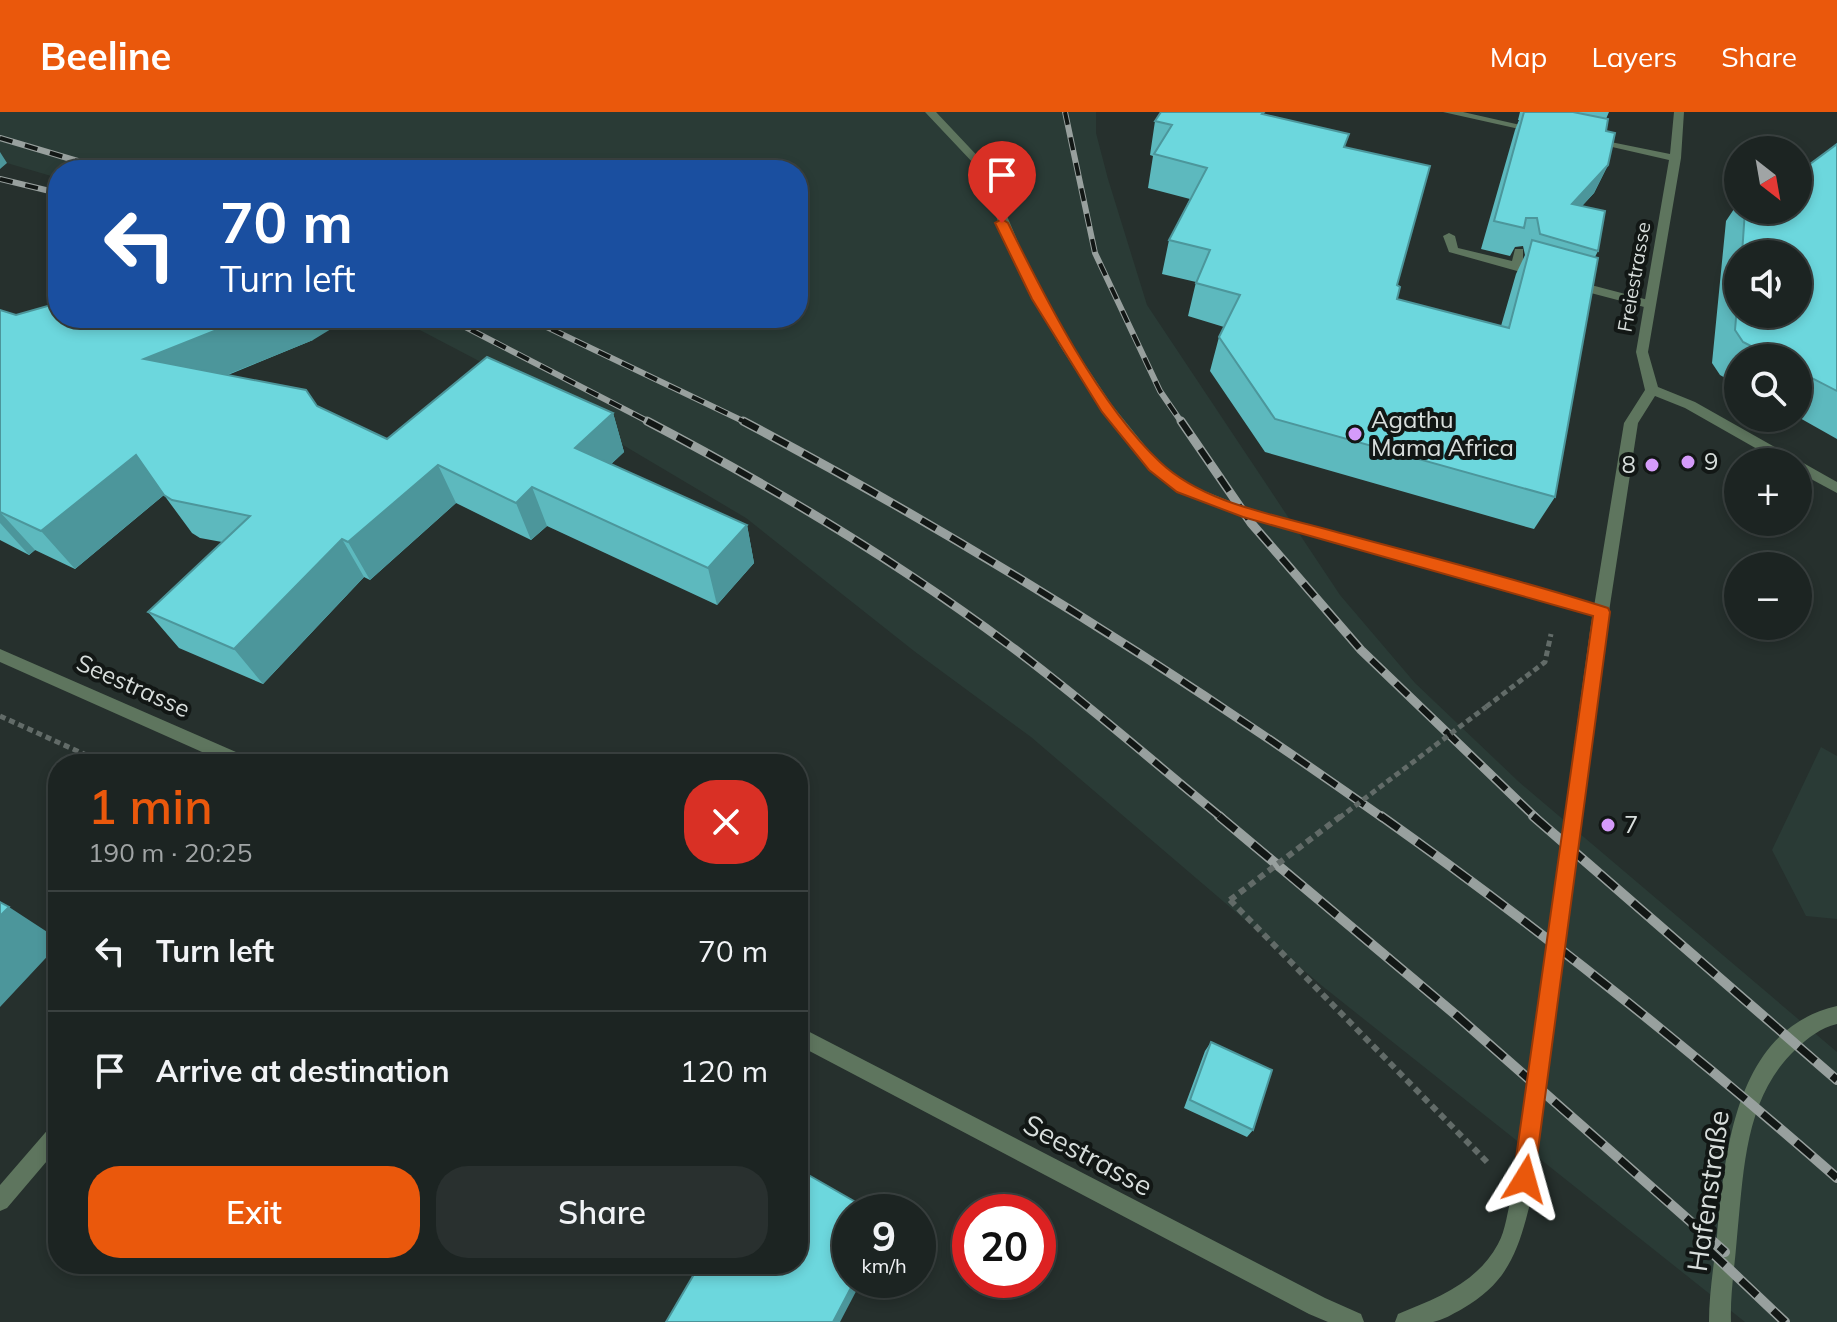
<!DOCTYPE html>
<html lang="en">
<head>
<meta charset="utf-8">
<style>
	:root { --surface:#1c2422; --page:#29302f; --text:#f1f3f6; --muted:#a0a4a5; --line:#3a4140; --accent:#ea580c }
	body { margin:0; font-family:Mulish,sans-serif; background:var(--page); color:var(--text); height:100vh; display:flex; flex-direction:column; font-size:30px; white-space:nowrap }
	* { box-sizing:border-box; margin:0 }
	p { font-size:26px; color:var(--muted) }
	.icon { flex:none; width:44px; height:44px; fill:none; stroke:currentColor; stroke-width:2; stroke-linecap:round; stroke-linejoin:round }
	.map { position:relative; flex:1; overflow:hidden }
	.drawer { position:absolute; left:48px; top:642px; width:760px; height:520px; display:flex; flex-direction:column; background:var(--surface); border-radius:32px; box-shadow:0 4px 12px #0003,0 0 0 2px var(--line) }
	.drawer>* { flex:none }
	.banner { position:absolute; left:48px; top:48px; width:760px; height:168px; border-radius:32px; box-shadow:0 4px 12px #0003,0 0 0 2px var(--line); background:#1a4fa0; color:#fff; overflow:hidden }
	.needle { width:52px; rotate:149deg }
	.tools { position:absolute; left:1724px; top:24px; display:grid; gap:16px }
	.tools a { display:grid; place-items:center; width:88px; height:88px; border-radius:50%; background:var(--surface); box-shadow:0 4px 12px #0003,0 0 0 2px var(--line); font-size:40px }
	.speed { position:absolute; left:832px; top:1082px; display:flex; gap:16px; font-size:40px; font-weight:700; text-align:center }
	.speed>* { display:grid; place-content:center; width:104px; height:104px; border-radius:50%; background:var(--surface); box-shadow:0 4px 12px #0003,0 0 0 2px var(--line); line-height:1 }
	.speed small { font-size:20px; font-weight:400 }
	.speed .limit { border:12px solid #d22; background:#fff; color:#111 }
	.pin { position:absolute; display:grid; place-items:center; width:68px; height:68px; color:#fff; margin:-82px -34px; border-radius:50% 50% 50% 0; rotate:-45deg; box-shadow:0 0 8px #0007 }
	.pin .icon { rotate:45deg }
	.me { position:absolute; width:88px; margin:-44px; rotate:8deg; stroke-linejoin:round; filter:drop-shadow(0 0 6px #0008) }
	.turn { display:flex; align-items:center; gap:28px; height:168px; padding:0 40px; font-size:36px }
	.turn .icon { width:104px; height:104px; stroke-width:2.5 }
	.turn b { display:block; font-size:56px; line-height:68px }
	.round { display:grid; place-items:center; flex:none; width:84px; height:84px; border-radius:32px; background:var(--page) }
	.summary { display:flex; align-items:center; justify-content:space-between; height:136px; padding:0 40px }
	h1 { font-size:48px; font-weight:600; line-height:60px; color:var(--accent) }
	.cta { display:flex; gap:16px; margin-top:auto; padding:16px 40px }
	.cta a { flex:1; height:92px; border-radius:32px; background:var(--accent); color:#fff; font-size:32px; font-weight:600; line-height:92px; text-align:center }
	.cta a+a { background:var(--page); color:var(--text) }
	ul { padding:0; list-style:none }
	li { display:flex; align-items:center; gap:24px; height:120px; padding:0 40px; border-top:2px solid var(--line) }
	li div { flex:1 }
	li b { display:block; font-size:30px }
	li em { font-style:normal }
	header { display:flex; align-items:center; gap:48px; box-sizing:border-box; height:112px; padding:0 40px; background:var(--accent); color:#fff }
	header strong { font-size:38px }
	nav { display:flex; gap:44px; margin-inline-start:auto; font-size:28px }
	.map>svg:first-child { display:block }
</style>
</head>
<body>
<header>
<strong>Beeline</strong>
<nav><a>Map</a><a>Layers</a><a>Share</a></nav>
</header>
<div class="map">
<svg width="1837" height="1210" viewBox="0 0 1837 1210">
	<rect width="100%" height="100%" fill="#26302d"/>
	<path fill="#2a3b36" d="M0,0H1096V21L1108,67L1147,193L1340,483L1415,571L1519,670L1837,940V1210H1745L1321,873L1031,625L914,539L746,406L500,260L397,206H798V58H58V66L0,49Z
		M1821,635L1837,644V807L1806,804L1772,738Z"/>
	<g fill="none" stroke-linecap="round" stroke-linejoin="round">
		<path stroke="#626b68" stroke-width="5" stroke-dasharray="6 4" stroke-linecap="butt" d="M1486,595L1545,550L1551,522
			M0,604L106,652"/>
		<path stroke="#626b68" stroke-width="6" stroke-dasharray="7 5" stroke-linecap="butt" d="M1230,788L1487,1050"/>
		<path fill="#5e755e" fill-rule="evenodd" d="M925,0H936L985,52L1032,163L1072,233L1112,293L1159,351L1187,372L1247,396L1602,494L1607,496L1610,500L1607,504L1602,506L1243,405L1177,380L1149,357L1102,299L1060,234L1020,163L975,53Z
			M1449,121L1455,124L1458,136L1512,149L1515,137H1523V152L1545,161L1539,165L1449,140L1443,124Z
			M1572,168L1652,189L1654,192L1648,196L1568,175L1566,172Z
			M1598,513L1606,519L1532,1084C1519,1135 1511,1169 1462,1197C1453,1202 1443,1208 1433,1210C1421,1210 1407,1210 1395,1210L1398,1202C1437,1186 1477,1171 1498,1132C1506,1118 1507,1099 1512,1084L1590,519Z
			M798,914L1325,1186L1361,1202L1364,1210H1328L1309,1202L798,933Z
			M58,1011V1036L7,1096L0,1099V1073L51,1014Z"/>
		<path fill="#5e755e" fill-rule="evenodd" d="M1443,0H1463L1542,18L1537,21Z
			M1674,0H1684L1681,46L1648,240L1658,275L1695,290L1837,370V381L1798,360V350H1780L1685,296L1655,284L1638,311L1606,519L1598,525L1590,519L1624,311L1645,278L1636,240L1669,48L1586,29L1591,26L1670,42Z
			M0,537L252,647L254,652H229L0,550Z
			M1837,894V912C1820,916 1808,926 1796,937C1744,986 1744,1059 1737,1125C1735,1153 1730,1181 1731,1210H1709C1709,1181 1714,1153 1717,1124C1725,1040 1735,917 1837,894Z"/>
		<g stroke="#98a09e" stroke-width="6">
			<path id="rail-far2" d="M1065,0L1095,141L1160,279L1182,311
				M0,26L108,58
				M0,67L58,81
				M448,206L651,311
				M528,206L747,311"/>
		</g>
		<g stroke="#98a09e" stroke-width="9">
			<path id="rail-far1" d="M647,309C773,375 895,448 1009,533C1082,587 1151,648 1222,706
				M743,309C966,427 1178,561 1383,706
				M1181,309L1251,411L1361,538L1536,706"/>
		</g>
		<g stroke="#98a09e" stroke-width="10">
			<path id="rail" d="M1219,704L1456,903L1725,1140
				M1381,704C1539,816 1691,938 1837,1066
				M1533,704L1837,968
				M1709,1138L1785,1210"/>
		</g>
		<use href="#rail-far2" stroke="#121715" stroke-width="4" stroke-dasharray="13" stroke-linecap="butt"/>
		<use href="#rail-far1" stroke="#121715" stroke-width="6" stroke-dasharray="17" stroke-linecap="butt"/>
		<use href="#rail" stroke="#121715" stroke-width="7" stroke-dasharray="22" stroke-linecap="butt"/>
		<path stroke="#626b68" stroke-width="5" stroke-dasharray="6 4" stroke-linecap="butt" d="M1339,706L1486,595"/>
		<path stroke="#626b68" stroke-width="6" stroke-dasharray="7 5" stroke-linecap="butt" d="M1230,788L1341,704"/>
	</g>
	<path fill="#5db9be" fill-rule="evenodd" d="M1520,0H1609L1606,7L1608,53L1594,81L1582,94L1598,139L1595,145L1555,385L1534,417L1265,340L1210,259L1219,225L1224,215L1188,204L1196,170L1162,162L1169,128L1190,87L1148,76L1153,44L1150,43L1155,9L1267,3L1345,35L1397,173V187L1501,214L1516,162L1525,143L1523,134L1515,135L1510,144L1481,137L1515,18L1519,8H1518Z
		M1837,32V327L1798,305V246H1738V273L1720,263L1712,251L1726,109L1738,91V98H1798ZM1738,142H1798L1738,202Z
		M0,198L16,203L313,228L228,263L317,294L387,327L613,301L624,340L611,352L747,413L754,451L717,493L547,414L531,428L456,391L370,468L364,465L263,572L179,536L148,500L222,430L200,426L192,421L164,383L75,457L35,438L29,443L0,428Z
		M1211,930L1253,1018L1247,1025L1184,996L1205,939Z"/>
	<path fill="#4c969b" d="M0,40L7,51L0,57Z
		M1608,53L1594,81L1558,120L1572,92Z
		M247,206H349L313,228L170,286L144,247Z
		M613,301L624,340L587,375L575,336Z
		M136,343L165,382L75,457L41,419Z
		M438,353L456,391L370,468L348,430Z
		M532,375L547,414L531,428L516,391Z
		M0,400L35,438L29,443L0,411Z
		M747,413L754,451L717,493L708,456Z
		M342,427L364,465L263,572L234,537Z
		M9,795L58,827V833L0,895V804Z
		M855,1168H862L840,1210H833Z"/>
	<path fill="#6cd7dd" stroke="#4c969b" stroke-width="2" d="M1161,0H1264L1262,2L1349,22L1344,35L1430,54L1397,173L1400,175L1397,187L1509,216L1532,128L1598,146L1555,385L1275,307L1219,225L1240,183L1196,171L1210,138L1169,128L1207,56L1154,42L1172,13L1155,9Z
		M1524,0H1573L1608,7L1606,19L1615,21L1608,53L1572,92L1605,99L1598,139L1540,122L1537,106H1526L1524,116L1494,109Z
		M1837,32V279L1798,259V246H1774L1743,230L1735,218L1738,182V202H1798V142H1742L1745,98H1798V61Z
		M58,191V206H247L144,247L306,278L317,294L387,327L487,245L613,301L575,336L747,413L708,456L532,375L516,391L438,353L348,430L342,427L234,537L148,500L250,404L172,388L164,383L136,343L41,419L0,400V198L16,203Z
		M0,790L9,795L0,804Z
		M1211,930L1272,958L1253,1018L1190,988Z
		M798,1057L873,1100H850V1168H855L833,1210H666L700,1152H798Z"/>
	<path fill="#ea580c" stroke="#983908" stroke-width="2" d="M1002,107L1008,111C1045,186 1099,293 1160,350C1204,392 1277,403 1333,419C1425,444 1518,467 1608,496L1610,500L1533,1075L1525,1078L1517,1075L1513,1067L1593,504L1243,405L1177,380L1149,358L1102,300L1032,187L995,111Z"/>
	<g fill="#d59bfa" stroke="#121715" stroke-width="3">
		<circle cx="1355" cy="322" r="8"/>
		<circle cx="1688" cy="350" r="8"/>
		<circle cx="1652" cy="353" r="8"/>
		<circle cx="1608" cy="713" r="8"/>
	</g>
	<g text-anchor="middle" stroke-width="8" stroke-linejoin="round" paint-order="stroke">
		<g font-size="20" fill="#d8dedc" stroke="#121715">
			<text transform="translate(1634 165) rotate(-80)" y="7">Freiestrasse</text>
		</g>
		<g font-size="24" fill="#d8dedc" stroke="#121715" text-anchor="start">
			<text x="1371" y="316">Agathu<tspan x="1371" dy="28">Mama Africa</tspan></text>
			<text x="1704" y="358">9</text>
			<text x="1636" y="361" text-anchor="end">8</text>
			<text x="1624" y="721">7</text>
		</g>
		<g font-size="24" fill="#d8dedc" stroke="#121715">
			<text transform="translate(133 574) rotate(24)" y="8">Seestrasse</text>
		</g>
		<g font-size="28" fill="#d8dedc" stroke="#121715">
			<text transform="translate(1088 1043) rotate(28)" y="10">Seestrasse</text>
			<text transform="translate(1708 1079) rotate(-82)" y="10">Hafenstraße</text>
		</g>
	</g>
</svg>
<div class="tools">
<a><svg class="needle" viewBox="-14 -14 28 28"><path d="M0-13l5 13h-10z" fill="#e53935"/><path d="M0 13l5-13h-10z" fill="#a0a4a5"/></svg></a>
<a><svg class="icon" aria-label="sound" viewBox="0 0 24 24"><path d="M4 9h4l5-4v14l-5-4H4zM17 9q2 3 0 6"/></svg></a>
<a><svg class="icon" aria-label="search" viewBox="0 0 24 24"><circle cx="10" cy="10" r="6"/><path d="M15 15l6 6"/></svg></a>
<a>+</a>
<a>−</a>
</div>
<div class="speed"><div>9<small>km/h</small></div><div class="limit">20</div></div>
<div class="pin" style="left:1002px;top:111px;background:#d93025"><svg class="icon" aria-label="arrive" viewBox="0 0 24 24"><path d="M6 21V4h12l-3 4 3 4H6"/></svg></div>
<svg class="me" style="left:1525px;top:1067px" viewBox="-20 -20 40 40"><path d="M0-17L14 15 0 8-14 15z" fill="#ea580c" stroke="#fff" stroke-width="4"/></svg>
<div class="banner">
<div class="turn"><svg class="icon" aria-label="left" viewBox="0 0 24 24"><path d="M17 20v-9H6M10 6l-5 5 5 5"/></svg><div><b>70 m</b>Turn left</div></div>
</div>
<section class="drawer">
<div class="summary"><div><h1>1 min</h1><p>190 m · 20:25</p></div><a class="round" style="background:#d93025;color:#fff"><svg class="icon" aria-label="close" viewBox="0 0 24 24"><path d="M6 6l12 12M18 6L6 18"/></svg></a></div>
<ul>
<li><svg class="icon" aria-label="left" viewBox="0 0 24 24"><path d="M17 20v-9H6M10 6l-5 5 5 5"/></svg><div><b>Turn left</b></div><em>70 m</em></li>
<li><svg class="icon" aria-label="arrive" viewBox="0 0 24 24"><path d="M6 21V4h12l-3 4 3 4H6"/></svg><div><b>Arrive at destination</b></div><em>120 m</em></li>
</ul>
<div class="cta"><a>Exit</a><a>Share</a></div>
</section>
</div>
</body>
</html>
